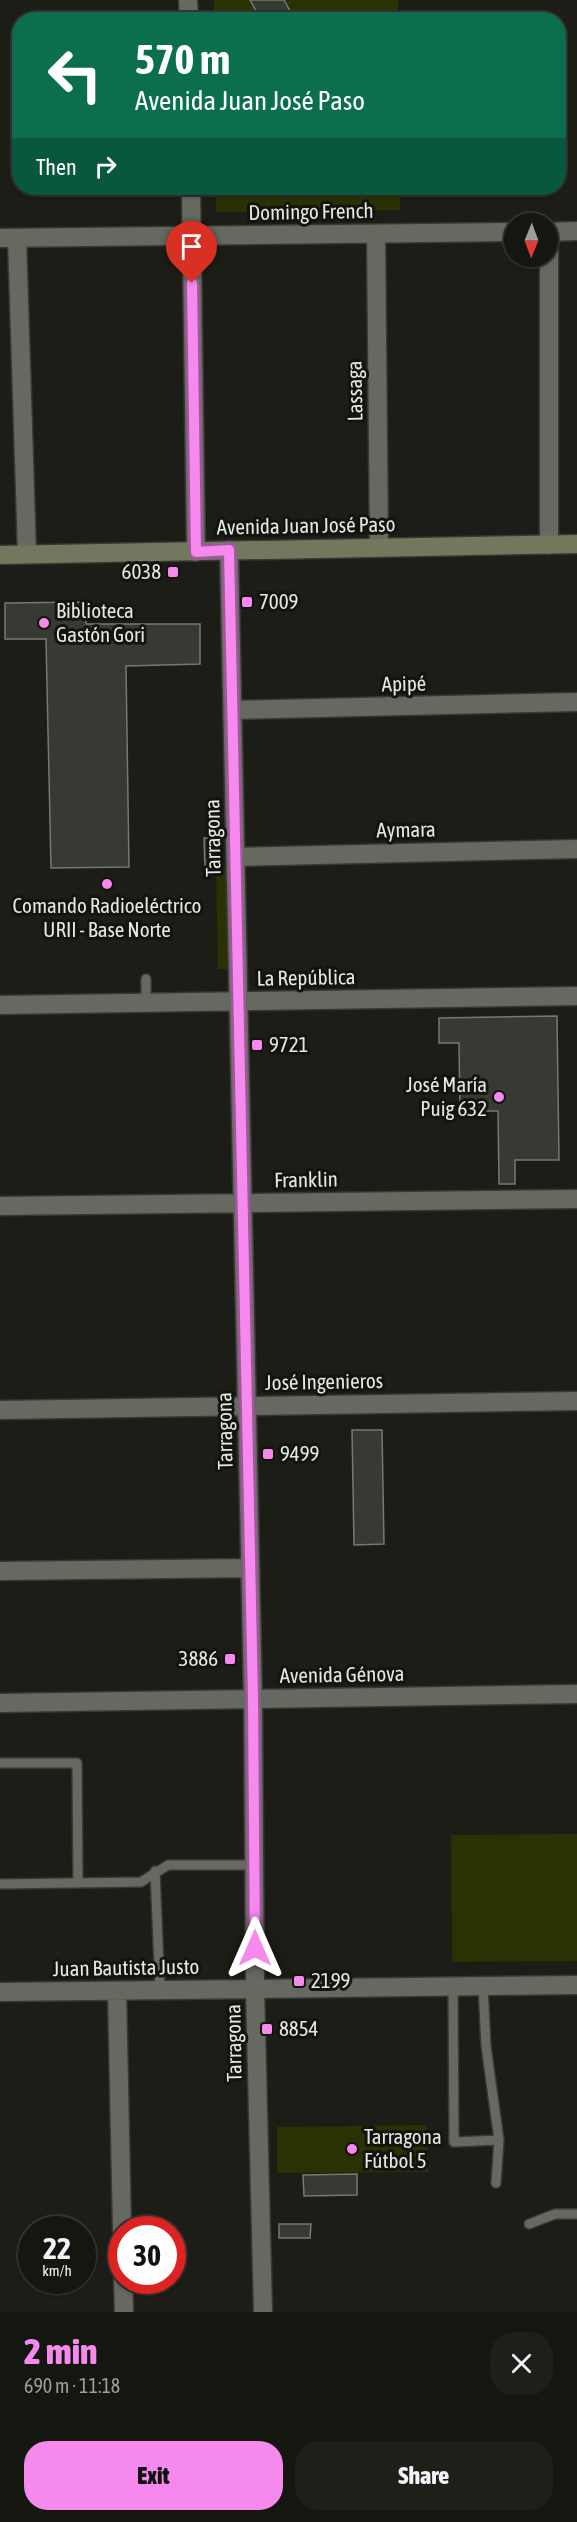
<!DOCTYPE html>
<html lang="en">
<head>
<meta charset="utf-8">
<style>
	:root { --surface:#141610; --page:#1d1f19; --text:#f1f3f6; --muted:#9d9f9f; --line:#333530; --accent:#f589ee }
	body { margin:0; font-family:"Asap Condensed",sans-serif; background:var(--page); color:var(--text); height:100vh; display:flex; flex-direction:column; font-size:22px; white-space:nowrap }
	* { box-sizing:border-box; margin:0 }
	p { font-size:20px; color:var(--muted) }
	.icon { flex:none; width:33px; height:33px; fill:none; stroke:currentColor; stroke-width:2; stroke-linecap:round; stroke-linejoin:round }
	.map { position:relative; height:2312px; overflow:hidden }
	.drawer { display:flex; flex-direction:column; background:var(--surface); flex:1 }
	.drawer>* { flex:none }
	.guide { position:absolute; left:12px; top:12px; width:554px; height:183px; border-radius:24px; box-shadow:0 2px 4px #0004,0 0 0 2px var(--line); background:#0b6e4f; color:#fff; overflow:hidden }
	.needle { width:39px; rotate:181deg }
	.fabs { position:absolute; left:504px; top:213px; display:grid; gap:12px }
	.fabs a { display:grid; place-items:center; width:54px; height:54px; border-radius:50%; background:var(--surface); box-shadow:0 2px 4px #0004,0 0 0 2px var(--line); font-size:30px }
	.speed { position:absolute; left:18px; top:2216px; display:flex; gap:12px; font-size:30px; font-weight:700; text-align:center }
	.speed>* { display:grid; place-content:center; width:78px; height:78px; border-radius:50%; background:var(--surface); box-shadow:0 2px 4px #0004,0 0 0 2px var(--line); line-height:1 }
	.speed small { font-size:15px; font-weight:400 }
	.speed .limit { border:9px solid #d22; background:#fff; color:#111 }
	.pin { position:absolute; display:grid; place-items:center; width:51px; height:51px; color:#fff; margin:-62px -26px; border-radius:50% 50% 50% 0; rotate:-45deg; box-shadow:0 0 6px #0007 }
	.pin .icon { rotate:45deg }
	.me { position:absolute; width:66px; margin:-33px; rotate:0deg; stroke-linejoin:round; filter:drop-shadow(0 0 4px #0008) }
	.turn { display:flex; align-items:center; gap:21px; height:126px; padding:0 24px; font-size:27px }
	.turn .icon { width:78px; height:78px; stroke-width:2.5 }
	.turn b { display:block; font-size:42px; line-height:51px }
	.then { display:flex; align-items:center; height:57px; padding:0 24px; background:#0003; gap:12px; font-size:22px }
	.round { display:grid; place-items:center; flex:none; width:63px; height:63px; border-radius:24px; background:var(--page) }
	.head { display:flex; align-items:center; justify-content:space-between; height:102px; padding:0 24px }
	h1 { font-size:36px; font-weight:800; line-height:45px; color:var(--accent) }
	.cta { display:flex; gap:12px; margin-top:auto; padding:12px 24px }
	.cta a { flex:1; height:69px; border-radius:24px; background:var(--accent); color:#111; font-size:24px; font-weight:800; line-height:69px; text-align:center }
	.cta a+a { background:var(--page); color:var(--text) }
	.map>svg:first-child { display:block }
</style>
</head>
<body>
<div class="map">
<svg width="577" height="2312" viewBox="0 0 577 2312">
	<rect width="100%" height="100%" fill="#1b1d16"/>
	<path fill="#2a3203" d="M214,0H398V19H214Z
		M216,188H400V210L216,212Z
		M228,869L231,969H218L216,870Z
		M577,1834V1961L452,1962L451,1835Z
		M427,2125L428,2172L277,2173V2127Z"/>
	<path fill="#373a32" stroke="#767970" stroke-width="1.5" d="M250,0H284L295,20H261Z
		M85,602L86,624H200V664L126,666L129,867L51,868L46,639H5V603Z
		M204,838H218L219,870H205Z
		M557,1016L559,1160H515V1184H499L498,1111H460L459,1043H439V1018Z
		M352,1430H382L384,1544L354,1545Z
		M357,2174V2195L304,2196L303,2175Z
		M279,2224H311L310,2238H279Z"/>
	<g fill="none" stroke-linecap="round" stroke-linejoin="round">
		<g stroke="#373834" stroke-width="12">
			<path id="lane" d="M146,979V1003
				M0,1763H77L78,1883
				M155,1871L160,1990
				M0,1884L141,1882L168,1865H254
				M453,1986L454,2142L499,2140
				M483,1986L486,2046L499,2140L496,2183
				M529,2224L555,2214H577"/>
		</g>
		<g stroke="#373834" stroke-width="21">
			<path id="street" d="M188,0L189,20
				M191,188L196,552
				M548,232L577,231
				M376,234L379,547
				M0,238L514,232
				M17,238L27,554
				M549,545V232
				M229,550L253,1699L255,1989L263,2312
				M233,710L577,702
				M236,857L577,849
				M0,1005L577,996
				M0,1206L577,1199
				M0,1410L577,1401
				M0,1571L250,1568
				M0,1703L577,1694
				M117,1991L122,2229
				M0,1992L577,1985
				M123,2280L124,2312"/>
		</g>
		<g stroke="#373834" stroke-width="21">
			<path id="secondary" d="M0,555L577,544"/>
		</g>
		<use href="#lane" stroke="#666960" stroke-width="9"/>
		<use href="#street" stroke="#666960" stroke-width="18"/>
		<use href="#secondary" stroke="#71785d" stroke-width="18"/>
	</g>
	<g fill="none" stroke-linecap="round" stroke-linejoin="round">
		<g stroke="#9f599b" stroke-width="15">
			<path id="route" d="M192,283L196,552L229,550L253,1699L255,1948"/>
		</g>
		<use href="#route" stroke="#f589ee" stroke-width="10"/>
	</g>
	<g fill="#f589ee" stroke="#12140d" stroke-width="2">
		<rect x="167" y="566" width="12" height="12" rx="3"/>
		<rect x="241" y="596" width="12" height="12" rx="3"/>
		<circle cx="44" cy="623" r="6"/>
		<circle cx="107" cy="884" r="6"/>
		<rect x="251" y="1039" width="12" height="12" rx="3"/>
		<circle cx="499" cy="1097" r="6"/>
		<rect x="262" y="1448" width="12" height="12" rx="3"/>
		<rect x="224" y="1653" width="12" height="12" rx="3"/>
		<rect x="293" y="1975" width="12" height="12" rx="3"/>
		<rect x="261" y="2023" width="12" height="12" rx="3"/>
		<circle cx="352" cy="2149" r="6"/>
	</g>
	<g text-anchor="middle" stroke-width="6" stroke-linejoin="round" paint-order="stroke">
		<g font-size="21" fill="#e5e7e2" stroke="#12140d">
			<text transform="translate(311 212) rotate(-1)" y="7">Domingo French</text>
			<text transform="translate(355 391) rotate(-91)" y="7">Lassaga</text>
			<text transform="translate(306 526) rotate(-1)" y="7">Avenida Juan José Paso</text>
			<text transform="translate(404 684) rotate(-1)" y="7">Apipé</text>
			<text transform="translate(406 830) rotate(-1)" y="7">Aymara</text>
			<text transform="translate(213 838) rotate(-91)" y="7">Tarragona</text>
			<text transform="translate(306 978) rotate(-1)" y="7">La República</text>
			<text transform="translate(306 1180) rotate(-1)" y="7">Franklin</text>
			<text transform="translate(324 1382) rotate(-1)" y="7">José Ingenieros</text>
			<text transform="translate(225 1431) rotate(-91)" y="7">Tarragona</text>
			<text transform="translate(342 1675) rotate(-1)" y="7">Avenida Génova</text>
			<text transform="translate(126 1968) rotate(-1)" y="7">Juan Bautista Justo</text>
			<text transform="translate(234 2043) rotate(-91)" y="7">Tarragona</text>
		</g>
		<g font-size="21" fill="#e5e7e2" stroke="#12140d" text-anchor="start">
			<text x="161" y="579" text-anchor="end">6038</text>
			<text x="259" y="609">7009</text>
			<text x="56" y="618">Biblioteca<tspan x="56" dy="24">Gastón Gori</tspan></text>
			<text x="107" y="913" text-anchor="middle">Comando Radioeléctrico<tspan x="107" dy="24">URII - Base Norte</tspan></text>
			<text x="269" y="1052">9721</text>
			<text x="487" y="1092" text-anchor="end">José María<tspan x="487" dy="24">Puig 632</tspan></text>
			<text x="280" y="1461">9499</text>
			<text x="218" y="1666" text-anchor="end">3886</text>
			<text x="311" y="1988">2199</text>
			<text x="279" y="2036">8854</text>
			<text x="364" y="2144">Tarragona<tspan x="364" dy="24">Fútbol 5</tspan></text>
		</g>
	</g>
</svg>
<div class="fabs">
<a><svg class="needle" viewBox="-14 -14 28 28"><path d="M0-13l5 13h-10z" fill="#e53935"/><path d="M0 13l5-13h-10z" fill="#9d9f9f"/></svg></a>
</div>
<div class="speed"><div>22<small>km/h</small></div><div class="limit">30</div></div>
<div class="pin" style="left:192px;top:283px;background:#d93025"><svg class="icon" aria-label="arrive" viewBox="0 0 24 24"><path d="M6 21V4h12l-3 4 3 4H6"/></svg></div>
<svg class="me" style="left:255px;top:1948px" viewBox="-20 -20 40 40"><path d="M0-17L14 15 0 8-14 15z" fill="#f589ee" stroke="#fff" stroke-width="4"/></svg>
<div class="guide">
<div class="turn"><svg class="icon" aria-label="left" viewBox="0 0 24 24"><path d="M17 20v-9H6M10 6l-5 5 5 5"/></svg><div><b>570 m</b>Avenida Juan José Paso</div></div>
<div class="then">Then<svg class="icon" aria-label="right" viewBox="0 0 24 24"><path d="M7 20v-9h11M14 6l5 5-5 5"/></svg></div>
</div>
</div>
<section class="drawer">
<div class="head"><div><h1>2 min</h1><p>690 m · 11:18</p></div><a class="round"><svg class="icon" aria-label="close" viewBox="0 0 24 24"><path d="M6 6l12 12M18 6L6 18"/></svg></a></div>
<div class="cta"><a>Exit</a><a>Share</a></div>
</section>
</body>
</html>
